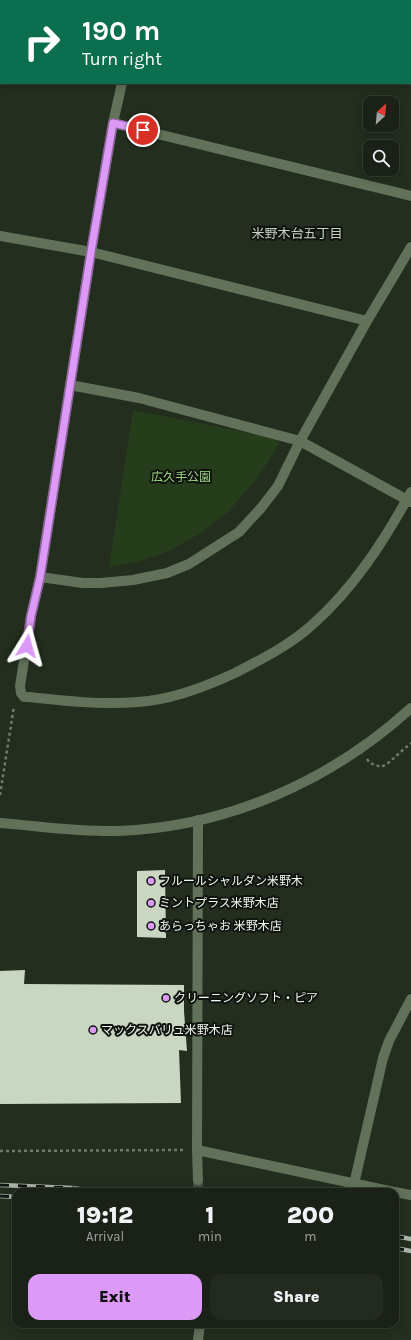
<!DOCTYPE html>
<html lang="en">
<head>
<meta charset="utf-8">
<style>
	:root { --surface:#1a2217; --page:#232a20; --text:#f1f3f6; --muted:#9fa4a1; --line:#383f36; --accent:#dc99f5 }
	body { margin:0; font-family:Karla,"Noto Sans JP",sans-serif; background:var(--page); color:var(--text); height:100vh; display:flex; flex-direction:column; font-size:15px; white-space:nowrap }
	* { box-sizing:border-box; margin:0 }
	p { font-size:13px; color:var(--muted) }
	.icon { flex:none; width:22px; height:22px; fill:none; stroke:currentColor; stroke-width:2; stroke-linecap:round; stroke-linejoin:round }
	.map { position:relative; flex:1; overflow:hidden }
	.details { position:absolute; left:12px; top:1188px; width:387px; height:140px; display:flex; flex-direction:column; background:var(--surface); border-radius:12px; box-shadow:0 2px 10px #0003,0 0 0 1px var(--line) }
	.details>* { flex:none }
	.guide { position:absolute; left:0px; top:0px; width:411px; height:84px; box-shadow:0 2px 10px #0003,0 0 0 1px var(--line); background:#0b6e4f; color:#fff; overflow:hidden }
	.needle { width:26px; rotate:26deg }
	.tools { position:absolute; left:363px; top:96px; display:grid; gap:8px }
	.tools a { display:grid; place-items:center; width:36px; height:36px; border-radius:8px; background:var(--surface); box-shadow:0 2px 10px #0003,0 0 0 1px var(--line); font-size:20px }
	.pin { position:absolute; display:grid; place-items:center; width:34px; height:34px; color:#fff; margin:-17px; border:2px solid #fff; border-radius:50%; box-shadow:0 1px 4px #0007 }
	.me { position:absolute; width:44px; margin:-22px; rotate:8deg; stroke-linejoin:round; filter:drop-shadow(0 0 3px #0008) }
	.turn { display:flex; align-items:center; gap:14px; height:84px; padding:0 16px; font-size:18px }
	.turn .icon { width:52px; height:52px; stroke-width:2.5 }
	.turn b { display:block; font-size:28px; line-height:34px }
	.eta { display:flex; justify-content:space-evenly; align-items:center; height:68px; text-align:center }
	.eta b { font-size:24px; font-weight:800; line-height:28px }
	.button { display:flex; gap:8px; margin-top:auto; padding:8px 16px }
	.button a { flex:1; height:46px; border-radius:12px; background:var(--accent); color:#111; font-size:16px; font-weight:800; line-height:46px; text-align:center }
	.button a+a { background:var(--page); color:var(--text) }
	.map>svg:first-child { display:block }
</style>
</head>
<body>
<div class="map">
<svg width="411" height="1340" viewBox="0 0 411 1340">
	<rect width="100%" height="100%" fill="#232e1f"/>
	<path fill="#263d1c" d="M133,410L275,438L280,443L258,477L227,513L201,533L169,551L138,562L109,567Z"/>
	<path fill="#c8d6c2" d="M165,870L166,938L137,937V871Z
		M25,970L24,984L184,985V1011L187,1051L179,1050L181,1103L0,1104V971Z"/>
	<g fill="none" stroke-linecap="round" stroke-linejoin="round">
		<path stroke="#424c3e" stroke-width="10" stroke-dasharray="10 5" stroke-linecap="butt" d="M198,1180V1192"/>
		<path stroke="#717a6d" stroke-width="2.5" stroke-dasharray="3 3" stroke-linecap="butt" d="M367,759L370,763L381,767L387,764L411,743
			M0,795L14,706
			M0,1151L183,1150"/>
		<path stroke="#61715a" stroke-width="10" d="M165,0L169,1
			M140,1V0
			M410,61H411
			M122,83L113,123L91,252L40,577L31,616L20,686L21,693L24,697H29C65,701 101,705 138,702C172,700 205,687 235,673C262,659 290,645 312,625C354,588 384,541 411,492
			M113,123L411,196
			M0,236L91,252L367,321
			M70,385L139,398L300,441L411,502
			M40,577L83,583H101L133,580L167,573L189,564L239,532L261,508L278,486L300,441L367,321L411,247
			M198,1180L197,1150L198,820
			M354,1184L383,1058L389,1041L411,999
			M198,1340L200,1324"/>
		<path stroke="#61715a" stroke-width="10" d="M0,823C39,826 79,832 118,831C227,827 331,781 411,708
			M197,1150L394,1192
			M395,1192L411,1195"/>
		<path stroke="#7f9a74" stroke-width="10" d="M6,1L7,0
			M0,30L1,25"/>
		<g stroke="#abb3a8" stroke-width="4.5">
			<path id="rail" d="M0,1185L72,1188L100,1192
				M0,1196L16,1197
				M395,1236L411,1239
				M395,1248L411,1251"/>
		</g>
		<use href="#rail" stroke="#10140e" stroke-width="3" stroke-dasharray="9" stroke-linecap="butt"/>
	</g>
	<g fill="none" stroke-linecap="round" stroke-linejoin="round">
		<g stroke="#8f639f" stroke-width="10">
			<path id="route" d="M27,646L31,616L40,578L91,252L113,123L143,130"/>
		</g>
		<use href="#route" stroke="#dc99f5" stroke-width="7"/>
	</g>
	<g fill="#dc99f5" stroke="#10140e" stroke-width="1.5">
		<circle cx="151" cy="881" r="4"/>
		<circle cx="151" cy="903" r="4"/>
		<circle cx="151" cy="926" r="4"/>
		<circle cx="166" cy="998" r="4"/>
		<circle cx="93" cy="1030" r="4"/>
	</g>
	<g text-anchor="middle" stroke-width="4" stroke-linejoin="round" paint-order="stroke">
		<g font-size="12" fill="#9fd686" stroke="#10140e">
			<text x="181" y="481">広久手公園</text>
		</g>
		<g font-size="12" fill="#f0f7ed" stroke="#10140e" text-anchor="start">
			<text x="159" y="885">フルールシャルダン米野木</text>
			<text x="159" y="907">ミントプラス米野木店</text>
			<text x="159" y="930">あらっちゃお 米野木店</text>
			<text x="174" y="1002">クリーニングソフト・ピア</text>
			<text x="101" y="1034">マックスバリュ米野木店</text>
		</g>
		<g font-size="13" fill="#c7d4c1" stroke="#10140e">
			<text x="297" y="238">米野木台五丁目</text>
		</g>
	</g>
</svg>
<div class="tools">
<a><svg class="needle" viewBox="-14 -14 28 28"><path d="M0-13l5 13h-10z" fill="#e53935"/><path d="M0 13l5-13h-10z" fill="#9fa4a1"/></svg></a>
<a><svg class="icon" aria-label="search" viewBox="0 0 24 24"><circle cx="10" cy="10" r="6"/><path d="M15 15l6 6"/></svg></a>
</div>
<div class="pin" style="left:143px;top:130px;background:#d93025"><svg class="icon" aria-label="arrive" viewBox="0 0 24 24"><path d="M6 21V4h12l-3 4 3 4H6"/></svg></div>
<svg class="me" style="left:27px;top:646px" viewBox="-20 -20 40 40"><path d="M0-17L14 15 0 8-14 15z" fill="#dc99f5" stroke="#fff" stroke-width="4"/></svg>
<div class="guide">
<div class="turn"><svg class="icon" aria-label="right" viewBox="0 0 24 24"><path d="M7 20v-9h11M14 6l5 5-5 5"/></svg><div><b>190 m</b>Turn right</div></div>
</div>
<section class="details">
<div class="eta">
<div><b>19:12</b><p>Arrival</p></div>
<div><b>1</b><p>min</p></div>
<div><b>200</b><p>m</p></div>
</div>
<div class="button"><a>Exit</a><a>Share</a></div>
</section>
</div>
</body>
</html>
